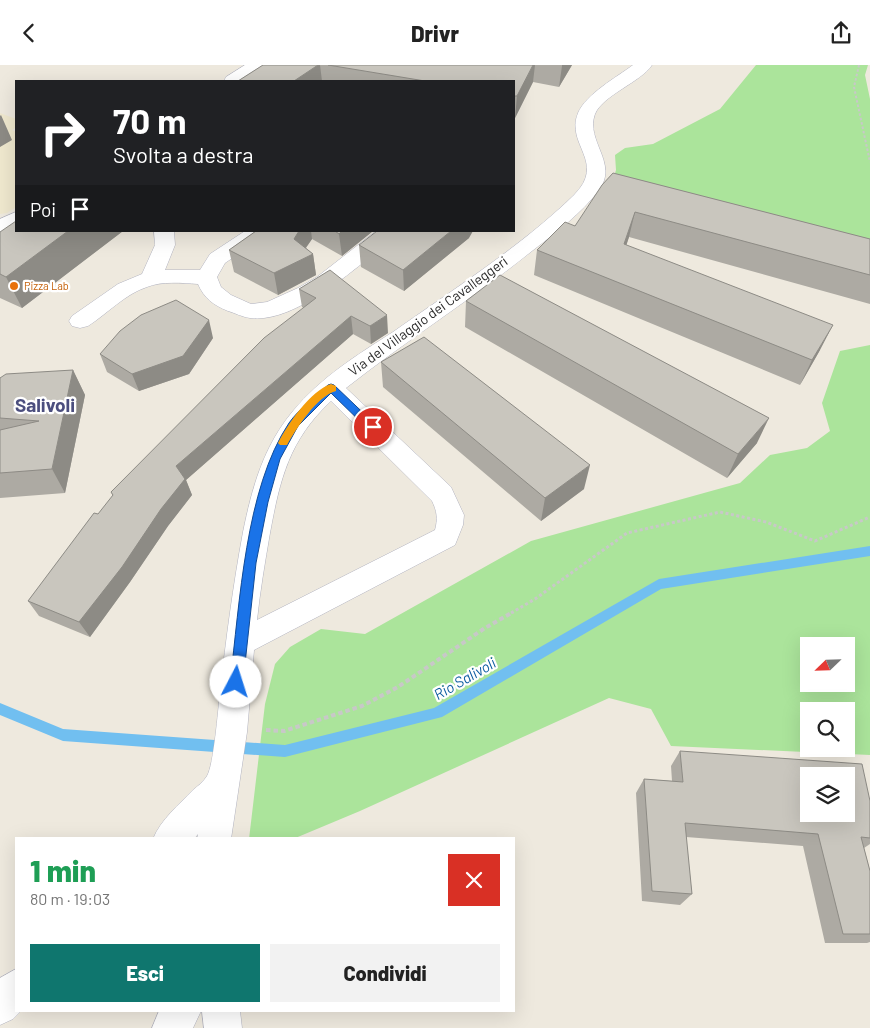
<!DOCTYPE html>
<html lang="it">
<head>
<meta charset="utf-8">
<style>
	:root { --surface:#fff; --page:#f2f2f2; --text:#222; --muted:#767676; --accent:#0f766e }
	body { margin:0; font-family:Barlow,sans-serif; background:var(--page); color:var(--text); height:100vh; display:flex; flex-direction:column; font-size:19px; white-space:nowrap }
	* { box-sizing:border-box; margin:0 }
	p { font-size:16px; color:var(--muted) }
	.icon { flex:none; width:28px; height:28px; fill:none; stroke:currentColor; stroke-width:2; stroke-linecap:round; stroke-linejoin:round }
	.map { position:relative; flex:1; overflow:hidden }
	.drawer { position:absolute; left:15px; top:772px; width:500px; height:175px; display:flex; flex-direction:column; background:var(--surface); border-radius:0px; box-shadow:0 5px 20px #0002 }
	.drawer>* { flex:none }
	.banner { position:absolute; left:15px; top:15px; width:500px; height:152px; border-radius:0px; box-shadow:0 5px 20px #0002; background:#202124; color:#fff; overflow:hidden }
	.needle { width:32px; rotate:247deg }
	.fabs { position:absolute; left:800px; top:572px; display:grid; gap:10px }
	.fabs a { display:grid; place-items:center; width:55px; height:55px; border-radius:0px; background:var(--surface); box-shadow:0 5px 20px #0002; font-size:25px }
	.pin { position:absolute; display:grid; place-items:center; width:42px; height:42px; color:#fff; margin:-21px; border:2px solid #fff; border-radius:50%; box-shadow:0 1px 5px #0007 }
	.me { position:absolute; width:55px; margin:-28px; rotate:5deg; stroke-linejoin:round; filter:drop-shadow(0 0 4px #0008) }
	.turn { display:flex; align-items:center; gap:18px; height:105px; padding:0 15px; font-size:22px }
	.turn .icon { width:65px; height:65px; stroke-width:2.5 }
	.turn b { display:block; font-size:35px; line-height:42px }
	.then { display:flex; align-items:center; height:48px; padding:0 15px; background:#0003; gap:10px; font-size:19px }
	.round { display:grid; place-items:center; flex:none; width:52px; height:52px; border-radius:0px; background:var(--page) }
	.head { display:flex; align-items:center; justify-content:space-between; height:85px; padding:0 15px }
	h1 { font-size:30px; font-weight:800; line-height:38px; color:#1e9e55 }
	.button { display:flex; gap:10px; margin-top:auto; padding:10px 15px }
	.button a { flex:1; height:58px; border-radius:0px; background:var(--accent); color:#fff; font-size:20px; font-weight:800; line-height:58px; text-align:center }
	.button a+a { background:var(--page); color:var(--text) }
	header { display:flex; justify-content:space-between; align-items:center; height:65px; padding:0 15px; background:var(--surface); font-size:22px; font-weight:800 }
	.map>svg:first-child { display:block }
</style>
</head>
<body>
<header><svg class="icon" aria-label="back" viewBox="0 0 24 24"><path d="M15 5l-7 7 7 7"/></svg>Drivr<svg class="icon" aria-label="share" viewBox="0 0 24 24"><path d="M12 15V3M7 8l5-5 5 5M5 13v7h14v-7"/></svg></header>
<div class="map">
<svg width="870" height="963" viewBox="0 0 870 963">
	<rect width="100%" height="100%" fill="#eee9de"/>
	<path fill="#efe8ce" d="M0,48L16,54V62L12,65L16,67V142L7,148L0,149Z"/>
	<path fill="#abe49b" fill-rule="evenodd" d="M756,0H868L865,10L870,34V187L612,119L616,105L615,90L625,83L653,79L720,44Z
		M870,280V690L671,681L651,644L609,633L360,746L293,774H249L265,639L275,599L290,582L321,564L365,569L531,476L740,418L770,390L807,383L830,366L822,338L840,286ZM846,581V619H809V581ZM846,646V684H809V646Z"/>
	<g fill="none" stroke-linecap="round" stroke-linejoin="round">
		<path fill="#71bff0" fill-rule="evenodd" d="M870,481V491L661,524L442,652L285,692L63,676L0,650V638L63,664L285,680L434,643L659,514Z"/>
		<g stroke="#b2b3c0" stroke-width="1">
			<path id="minor" d="M245,0H264L243,16H224L226,12Z
				M633,0H652C641,17 603,30 595,49C585,76 619,98 599,125C581,149 556,167 532,186C472,234 407,275 346,323L451,422L464,450L463,460L455,480L254,585L247,667L231,774H197L198,769L194,774H153C161,754 179,740 193,725C198,721 204,716 207,711C214,699 218,645 220,628C226,574 233,521 243,467C252,423 263,382 293,346C320,313 357,290 393,267C451,226 523,180 574,130C607,97 565,80 578,48C586,29 617,12 633,0ZM331,336L432,436C437,446 438,454 435,465L257,555C260,526 265,497 270,468C280,414 289,375 331,336Z
				M16,147V161L0,168V154Z
				M154,166H174L175,180L165,205H200L210,189L245,166H269L266,170L225,198L217,212L221,222L231,230L251,239L267,237L298,223L317,212L376,166H399C391,178 376,188 364,197C336,219 288,258 250,253C242,252 235,248 228,246C213,240 204,233 198,219C181,218 162,216 147,222C125,229 107,249 88,261L80,263L72,261L69,256L72,251L118,219L142,209L155,180Z
				M16,904V946H21L13,954L0,960V913Z
				M159,946H201L193,963H152Z
				M202,946H240L242,963H204Z"/>
		</g>
		<path stroke="#c8c8c8" stroke-width="2" stroke-dasharray="2.5 2" stroke-linecap="butt" d="M859,0L854,22L870,97"/>
		<path stroke="#c8c8c8" stroke-width="3" stroke-dasharray="3 2.5" stroke-linecap="butt" d="M511,548L535,534L627,468L720,447L766,457L815,476L870,452"/>
		<path stroke="#c8c8c8" stroke-width="4" stroke-dasharray="4.5 3" stroke-linecap="butt" d="M266,665L284,666L362,641L398,622L485,563L513,547"/>
		<use href="#minor" fill="#fff" fill-rule="evenodd"/>
	</g>
	<path fill="#adaaa3" d="M263,0H572L559,22L533,17L515,53H514V16H238Z
		M613,108L870,174V239L629,172L626,181L820,285L800,320L534,210L537,185L575,161Z
		M16,166H123L22,243L0,233V167Z
		M256,166H373L342,191L312,174L306,183L313,189L316,210L278,230L234,207L229,185Z
		M469,173L404,226L361,202L359,180Z
		M299,224L388,268L371,279L353,269L186,415L192,430L168,461L130,517L90,572L39,551L28,536L113,431L111,427L304,243L302,242Z
		M466,236L757,378L727,413L465,262Z
		M213,273L189,309L139,326L107,307L100,289Z
		M381,297L584,424L541,456L383,322Z
		M73,305L85,330L65,428L0,433V313Z
		M680,686L870,736V779L864,783L870,806V877L867,878H825L803,781L686,772L692,829L680,840L642,836L636,728L644,714L672,716L671,701Z"/>
	<path fill="#8d8b85" d="M318,0H320L322,16H294Z
		M533,0H535L533,17L515,53L517,31Z
		M562,0H572L559,22L562,1Z
		M1,50L12,75L0,82V51Z
		M635,147L629,172L618,205L624,179Z
		M68,166H123L22,243L6,212Z
		M299,166H311L312,174L297,195L294,174Z
		M342,166H373L342,191L339,169Z
		M451,166H473L469,173L404,226L403,205Z
		M313,189L316,210L278,230L274,208Z
		M387,250L388,268L371,279L370,261Z
		M351,251L353,269L186,415L192,430L168,461L130,517L90,572L79,557L176,401Z
		M209,255L213,273L189,309L139,326L132,309Z
		M833,260L820,285L800,320L812,295Z
		M73,305L85,330L65,428L52,404Z
		M769,353L757,378L727,413L738,389Z
		M590,400L584,424L541,456L545,433Z"/>
	<path fill="#c9c6be" stroke="#8d8b85" fill-rule="evenodd" d="M263,0H318L294,16H238Z
		M328,0H533L517,31H514V16H425Z
		M613,108L870,174V210L635,147L624,179L833,260L812,295L537,185L565,157L575,161L602,120Z
		M16,156V166H68L6,212L0,209V167Z
		M256,166H299L294,174L313,189L274,208L229,185Z
		M335,166H342L339,169Z
		M377,166H451L403,205L359,180Z
		M330,205L387,250L370,261L351,251L176,401L185,414L161,444L122,502L79,557L28,536L94,448L98,449L113,430L111,427L264,273L316,233L299,224Z
		M500,210L769,353L738,389L466,236Z
		M176,235L209,255L183,291L132,309L100,289L120,266L141,250Z
		M424,272L590,400L545,433L381,297Z
		M73,305L52,404L0,408V365L39,356L0,353V313L6,309Z
		M680,686L862,699L870,736V773L861,772L870,806V869H843L818,769L685,758L692,829L652,826L644,714L683,717ZM809,711H846V749H809Z"/>
	<path fill="#1a73e8" stroke="#114b97" d="M331,319L334,320L378,362L373,366L369,365L331,328L298,361L280,394L268,437L256,498L243,617L241,621L236,623L232,621L230,617C240,538 245,424 289,358C299,344 315,332 328,320Z"/>
	<path fill="#f59e0b" d="M331,319L336,321V326C317,331 296,364 287,380H280L278,378C288,359 310,326 331,319Z"/>
	<circle fill="#e8710a" stroke="#fff" stroke-width="2" cx="14" cy="221" r="5"/>
	<g text-anchor="middle" stroke-width="4.5" stroke-linejoin="round" paint-order="stroke">
		<g font-size="11" fill="#c56008" stroke="#fff" text-anchor="start">
			<text x="24" y="225">Pizza Lab</text>
		</g>
		<g font-size="14" fill="#2c2c2c" stroke="#fff">
			<text transform="translate(428 251) rotate(-36)" y="5">Via del Villaggio dei Cavalleggeri</text>
		</g>
		<g font-size="15" font-style="italic" fill="#0c5ca0" stroke="#fff">
			<text transform="translate(465 614) rotate(-30)" y="5">Rio Salivoli</text>
		</g>
		<g font-size="19" font-weight="bold" fill="#4b4e7e" stroke="#fff">
			<text x="45" y="347">Salivoli</text>
		</g>
	</g>
</svg>
<div class="fabs">
<a><svg class="needle" viewBox="-14 -14 28 28"><path d="M0-13l5 13h-10z" fill="#e53935"/><path d="M0 13l5-13h-10z" fill="#767676"/></svg></a>
<a><svg class="icon" aria-label="search" viewBox="0 0 24 24"><circle cx="10" cy="10" r="6"/><path d="M15 15l6 6"/></svg></a>
<a><svg class="icon" aria-label="layers" viewBox="0 0 24 24"><path d="M12 4l9 5-9 5-9-5zM3 14l9 5 9-5"/></svg></a>
</div>
<div class="pin" style="left:373px;top:362px;background:#d93025"><svg class="icon" aria-label="arrive" viewBox="0 0 24 24"><path d="M6 21V4h12l-3 4 3 4H6"/></svg></div>
<svg class="me" style="left:236px;top:617px" viewBox="-20 -20 40 40"><circle r="19" fill="#fff"/><path d="M0-13L10 11 0 6-10 11z" fill="#1a73e8"/></svg>
<div class="banner">
<div class="turn"><svg class="icon" aria-label="right" viewBox="0 0 24 24"><path d="M7 20v-9h11M14 6l5 5-5 5"/></svg><div><b>70 m</b>Svolta a destra</div></div>
<div class="then">Poi<svg class="icon" aria-label="arrive" viewBox="0 0 24 24"><path d="M6 21V4h12l-3 4 3 4H6"/></svg></div>
</div>
<section class="drawer">
<div class="head"><div><h1>1 min</h1><p>80 m · 19:03</p></div><a class="round" style="background:#d93025;color:#fff"><svg class="icon" aria-label="close" viewBox="0 0 24 24"><path d="M6 6l12 12M18 6L6 18"/></svg></a></div>
<div class="button"><a>Esci</a><a>Condividi</a></div>
</section>
</div>
</body>
</html>
